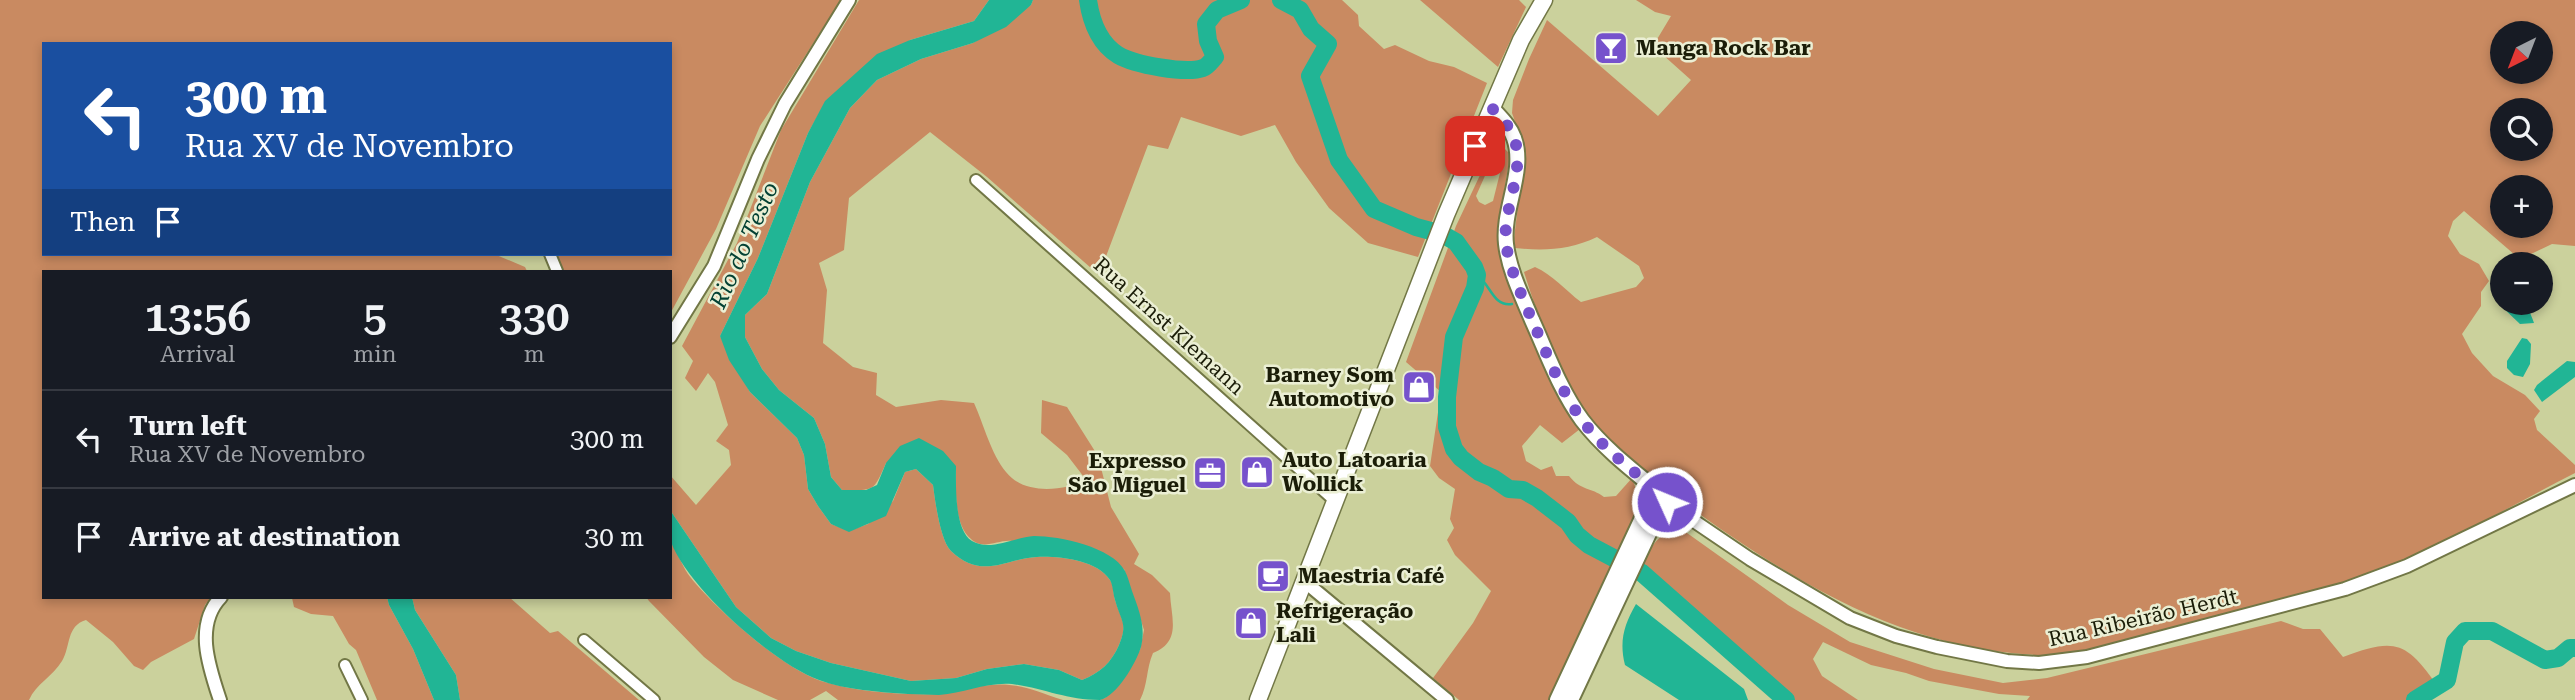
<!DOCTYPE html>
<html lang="en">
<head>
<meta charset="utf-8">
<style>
	:root { --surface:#171b24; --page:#242831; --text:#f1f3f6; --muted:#9ea1a6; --line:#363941 }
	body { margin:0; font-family:"Roboto Serif",serif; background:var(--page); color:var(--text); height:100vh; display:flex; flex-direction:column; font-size:26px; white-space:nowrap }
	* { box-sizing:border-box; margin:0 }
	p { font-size:23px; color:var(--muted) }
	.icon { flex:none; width:38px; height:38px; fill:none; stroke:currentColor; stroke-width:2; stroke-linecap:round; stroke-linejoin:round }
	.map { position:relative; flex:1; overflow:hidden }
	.side { position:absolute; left:42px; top:270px; width:630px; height:329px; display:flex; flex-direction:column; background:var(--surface); border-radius:0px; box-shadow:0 4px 10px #0003 }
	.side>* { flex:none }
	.banner { position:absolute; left:42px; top:42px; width:630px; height:214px; border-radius:0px; box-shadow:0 4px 10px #0003; background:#1a4fa0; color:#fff; overflow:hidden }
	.needle { width:46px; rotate:222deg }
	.controls { position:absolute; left:2490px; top:21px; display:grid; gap:14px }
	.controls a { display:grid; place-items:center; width:63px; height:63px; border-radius:50%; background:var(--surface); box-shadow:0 4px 10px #0003; font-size:35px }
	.pin { position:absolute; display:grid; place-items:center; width:60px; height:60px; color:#fff; margin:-30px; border-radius:14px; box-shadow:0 4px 10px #0006 }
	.me { position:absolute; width:77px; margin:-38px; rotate:314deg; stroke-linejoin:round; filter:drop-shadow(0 0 5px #0008) }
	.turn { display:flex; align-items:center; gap:24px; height:147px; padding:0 28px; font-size:32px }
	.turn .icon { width:91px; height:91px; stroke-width:2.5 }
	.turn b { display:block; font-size:49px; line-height:60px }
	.then { display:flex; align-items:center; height:66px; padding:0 28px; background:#0003; gap:14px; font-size:26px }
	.eta { display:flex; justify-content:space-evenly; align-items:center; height:119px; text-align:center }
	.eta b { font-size:42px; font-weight:600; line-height:49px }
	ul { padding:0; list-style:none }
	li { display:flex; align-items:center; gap:21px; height:98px; padding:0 28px; border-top:2px solid var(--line) }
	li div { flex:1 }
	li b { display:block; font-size:26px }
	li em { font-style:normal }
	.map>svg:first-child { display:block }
</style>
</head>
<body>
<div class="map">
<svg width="2575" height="700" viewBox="0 0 2575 700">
	<rect width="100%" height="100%" fill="#cbd19c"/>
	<path fill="#c98a61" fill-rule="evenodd" d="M0,0H841L760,126L716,229L670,314V271H561L557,254H670V44H44V254H494L525,267L527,271H44V597H211L205,605L194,639L151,662L143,670L134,666L113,642L86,620C66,626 71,646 62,661C53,676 36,684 29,700H0Z
		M859,0H989L974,21L910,40L826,101L808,133L758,258L720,336L750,392L797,438L804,455L808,489L818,506L831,524L849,531L868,524L893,501L905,472L916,469L933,485C935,500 940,540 951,551C982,581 1006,558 1037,557C1059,556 1097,560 1110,580C1114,585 1113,594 1115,600C1122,622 1128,623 1119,645C1111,663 1100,673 1082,680L1059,670L1024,664L987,669L956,678L911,681L831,663L796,651L771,638L736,607L670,510V475L696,505L731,465L729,450L716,441L728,425L715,382L708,373L696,391L685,378L693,361L682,346L737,243L781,130Z
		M1033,0H1342L1358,15L1359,26L1384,49L1395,45L1429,61L1454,67L1487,83L1418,257L1368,243L1329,208L1296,162L1275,125L1241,136L1181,117L1168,149L1148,145L1099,275L987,177L930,132L849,198L844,250L819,263L827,290L823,343L853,367L877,373L876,395L896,407L941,400L974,403C984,425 991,454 1006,472C1025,496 1063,490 1087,481L1067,455L1041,433L1042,400L1067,407L1098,456L1111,507L1139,554L1134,564L1152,575L1170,593C1171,618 1182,641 1153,653C1146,669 1148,685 1140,700H1099L1105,698L1140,650L1144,630L1124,569C1087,560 1050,547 1012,541C999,539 983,551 971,539C953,524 956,488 956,466L886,463C873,493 874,490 842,490L831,477L825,444L814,418L779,390L762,369L745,337V315L767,294L810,182L850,108L877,80L921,59L973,43L1031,5Z
		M1420,0H1519L1526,7L1498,67Z
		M1636,0H2575V246L2552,244L2531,254L2515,255L2464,211L2453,221L2448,236L2460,254L2479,264L2489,281L2481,292V306L2462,334L2472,353L2493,376L2525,395L2540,411L2534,419L2537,430L2575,465V473C2506,508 2439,549 2366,575C2307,596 2245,610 2185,627C2137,640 2088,657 2038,655C1921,650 1826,600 1731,536C1696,513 1664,487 1632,459C1619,448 1602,435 1591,421C1563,383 1538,318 1524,272L1535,267C1553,275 1565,290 1581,302L1636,287L1644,278L1639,266L1597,237C1570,250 1544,251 1515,248L1514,238L1525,150L1512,113L1513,100L1529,59L1547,20L1658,116L1691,80L1653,46L1671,16L1655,12ZM2502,33H2541V72H2502ZM2502,110H2541V149H2502ZM2502,187H2541V226H2502Z
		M1500,144L1509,153V162L1499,221V253L1518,303L1565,405L1580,429L1562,443L1540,425L1522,446L1526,461L1541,470L1552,466L1556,476H1569C1581,491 1591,487 1604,497L1616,496L1632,478L1639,497L1636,514L1548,700H1459L1433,678L1473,623L1491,591L1455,555L1447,540L1454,528L1450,519L1455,489L1439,478L1430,466L1441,392L1406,362L1456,226L1489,156ZM1494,164L1500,168V173L1493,201L1485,205L1479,202L1476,196L1488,169Z
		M1672,530L1687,533L1788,605L1850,642L1934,669L2003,683L2047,678L2281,621L2303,629H2320L2343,657C2392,639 2405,639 2436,684L2426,700H2027L2030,696L1999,694L1929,681L1906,673L1871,665L1823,642L1813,659L1822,676L1858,700H1788L1781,693L1758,682L1707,640L1684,614L1636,579C1645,559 1651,539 1672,530Z
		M670,541C678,552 682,567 691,578C717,610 782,668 821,681C857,692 900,695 937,694C950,694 962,689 974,687C1014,680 1027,688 1063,700H838L826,691L810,700H778L733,680L704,657L649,601L646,597H670Z
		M305,597H387L389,605L413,649L434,700H377L356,650L349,644L333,616L311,614L294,607L292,598Z
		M412,597H509L550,633L558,631L639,700H460L456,675L415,610Z"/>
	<path fill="#21b595" d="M989,0H1033L1031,5L1006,27L973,43L921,59L877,80L850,108L810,182L767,294L745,315V337L762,369L779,390L814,418L825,444L831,477L842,490H866L877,485L886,463L900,446L919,438L943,451L956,466C956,485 954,530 972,541C990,552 1015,537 1034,536C1060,536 1112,547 1125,571C1128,577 1130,585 1132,591C1139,610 1146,627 1141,647C1136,663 1117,696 1100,700C1066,700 1043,688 1012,684C987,682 964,693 939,695C929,695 918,694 908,694C879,692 846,690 819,680C773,663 688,588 671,542C668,533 670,519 670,510L736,607L771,638L796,651L831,663L911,681L956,678L987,669L1024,664L1059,670L1082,680C1100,673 1111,663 1119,645C1128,623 1121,622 1115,600C1113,594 1113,585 1110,580C1097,560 1059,556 1037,557C1006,558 982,581 951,551C940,540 935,500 933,485L916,469L905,472L886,516L849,532L831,524L818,506L808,489L804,455L797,438L750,392L729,360L720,336L758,258L808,133L825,101L877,54L910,40L974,21Z
		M2498,285L2502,288V303C2524,303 2527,302 2534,323L2520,324L2500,305L2494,292Z
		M2522,338L2527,339L2531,344L2530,364L2523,377L2514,375L2507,368V361Z
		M2567,361L2575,362V377L2542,402L2534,390L2537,385Z
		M387,597H412L415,610L456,675L460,700H434L413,649L389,605Z
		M1636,604L1744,689L1748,700H1679L1625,665C1619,641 1624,625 1636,604Z"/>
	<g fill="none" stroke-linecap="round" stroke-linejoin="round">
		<path stroke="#21b595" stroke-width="2.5" d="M1477,275C1491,285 1493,307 1512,304"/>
		<path stroke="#21b595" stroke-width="18" d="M1088,0C1091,21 1099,43 1118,55C1135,65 1186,74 1203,68C1208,66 1211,61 1215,57L1208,41L1206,24L1217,10L1241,0
			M1281,0L1300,10L1311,29L1328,44L1310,76L1339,160L1374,209L1416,227L1442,234L1456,242L1474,267L1477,275L1475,288L1454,337L1447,397V427L1454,449L1461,458L1479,472L1493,478L1509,489L1523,490L1537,498L1568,522L1577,535L1589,545L1642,573L1786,700
			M2415,700L2447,680L2455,642L2465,631H2492L2545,660L2558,658L2570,648H2575"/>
		<g stroke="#727746" stroke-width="14">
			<path id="minor" d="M976,180L1335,501
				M550,254L557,271
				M584,640L654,700
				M345,665L362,700"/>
		</g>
		<g stroke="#727746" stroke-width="16">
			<path id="tertiary" d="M670,337L714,266L758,159L785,104L849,0
				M1664,496L1688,517L1750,559L1850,618L1896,636L1937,647L2007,661L2039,663L2087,657L2345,589L2407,566L2575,485
				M1304,581L1447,700
				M220,700C209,667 194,625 221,597"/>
		</g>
		<g stroke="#727746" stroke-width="18">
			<path id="secondary" d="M1492,108C1500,117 1510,126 1514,138C1526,171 1502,209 1506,244C1509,270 1522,296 1532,320C1547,353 1560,390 1582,420C1604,449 1636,473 1664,496
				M1557,700L1649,503
				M1571,700L1659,512"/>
		</g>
		<g stroke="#727746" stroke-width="19">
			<path id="primary" d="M1258,700L1446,215L1521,40L1544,0"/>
		</g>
		<use href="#minor" stroke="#fff" stroke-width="10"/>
		<use href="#tertiary" stroke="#fff" stroke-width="12"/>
		<use href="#secondary" stroke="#fff" stroke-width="14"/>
		<use href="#primary" stroke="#fff" stroke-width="16"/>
	</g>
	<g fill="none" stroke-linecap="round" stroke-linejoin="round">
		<path stroke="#7652cc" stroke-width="12" stroke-dasharray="0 21.6" d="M1475,146L1492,108C1500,117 1510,126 1514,138C1526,171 1502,209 1506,244C1510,270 1522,296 1532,320C1547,353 1560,390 1582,420C1604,450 1636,473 1664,496L1667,502"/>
	</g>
	<defs>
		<g id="bar-square" transform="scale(1.75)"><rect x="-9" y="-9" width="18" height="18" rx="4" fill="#7652cc" stroke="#ebefd4"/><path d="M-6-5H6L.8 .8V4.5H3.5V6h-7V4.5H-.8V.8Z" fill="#fff"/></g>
		<g id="shop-square" transform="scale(1.75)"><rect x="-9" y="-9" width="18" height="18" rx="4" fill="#7652cc" stroke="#ebefd4"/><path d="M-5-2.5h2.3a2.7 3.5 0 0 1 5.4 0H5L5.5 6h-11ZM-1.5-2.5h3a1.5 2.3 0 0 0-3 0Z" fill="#fff"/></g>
		<g id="office-square" transform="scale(1.75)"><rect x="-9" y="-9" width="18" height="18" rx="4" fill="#7652cc" stroke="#ebefd4"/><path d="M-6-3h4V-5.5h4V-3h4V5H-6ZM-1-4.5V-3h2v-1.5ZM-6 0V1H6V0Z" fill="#fff"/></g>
		<g id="cafe-square" transform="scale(1.75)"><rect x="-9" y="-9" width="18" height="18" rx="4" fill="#7652cc" stroke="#ebefd4"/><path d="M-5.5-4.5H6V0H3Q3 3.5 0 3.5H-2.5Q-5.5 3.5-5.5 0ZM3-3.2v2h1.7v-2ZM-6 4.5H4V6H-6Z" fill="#fff"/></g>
	</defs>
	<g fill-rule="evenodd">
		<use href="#bar-square" x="1611" y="48"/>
		<use href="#shop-square" x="1419" y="387"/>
		<use href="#shop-square" x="1257" y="472"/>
		<use href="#office-square" x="1210" y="473"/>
		<use href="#cafe-square" x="1273" y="576"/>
		<use href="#shop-square" x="1251" y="623"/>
	</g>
	<g text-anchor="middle" stroke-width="5" stroke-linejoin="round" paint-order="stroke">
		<g font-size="21" font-weight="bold" fill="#1b1d08" stroke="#ebefd4" text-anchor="start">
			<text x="1636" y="55">Manga Rock Bar</text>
			<text x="1394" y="382" text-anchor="end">Barney Som<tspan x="1394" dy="24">Automotivo</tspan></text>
			<text x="1282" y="467">Auto Latoaria<tspan x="1282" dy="24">Wollick</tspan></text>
			<text x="1186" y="468" text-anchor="end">Expresso<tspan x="1186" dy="24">São Miguel</tspan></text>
			<text x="1298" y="583">Maestria Café</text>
			<text x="1276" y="618">Refrigeração<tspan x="1276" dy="24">Lali</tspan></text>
		</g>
		<g font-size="21" fill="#1b1d08" stroke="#ebefd4">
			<text transform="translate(1169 326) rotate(42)" y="7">Rua Ernst Klemann</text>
			<text transform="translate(2143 618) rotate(-13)" y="7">Rua Ribeirão Herdt</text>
		</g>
		<g font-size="23" font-style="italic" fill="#034134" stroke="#ebefd4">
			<text transform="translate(744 245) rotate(-66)" y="8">Rio do Testo</text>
		</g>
	</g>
</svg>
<div class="controls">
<a><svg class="needle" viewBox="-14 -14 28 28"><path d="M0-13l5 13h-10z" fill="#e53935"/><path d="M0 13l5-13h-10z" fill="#9ea1a6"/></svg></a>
<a><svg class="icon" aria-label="search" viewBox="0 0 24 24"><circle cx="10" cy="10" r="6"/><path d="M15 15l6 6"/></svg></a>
<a>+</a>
<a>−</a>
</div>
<div class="pin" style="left:1475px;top:146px;background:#d93025"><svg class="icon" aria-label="arrive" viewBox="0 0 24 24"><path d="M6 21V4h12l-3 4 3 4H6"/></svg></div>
<svg class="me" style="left:1667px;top:502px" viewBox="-20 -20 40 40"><circle r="17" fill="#7652cc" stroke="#fff" stroke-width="3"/><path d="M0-11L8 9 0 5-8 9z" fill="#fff"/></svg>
<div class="banner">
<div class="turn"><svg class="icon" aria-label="left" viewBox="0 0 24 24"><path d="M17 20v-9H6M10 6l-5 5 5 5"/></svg><div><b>300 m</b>Rua XV de Novembro</div></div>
<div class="then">Then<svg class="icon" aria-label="arrive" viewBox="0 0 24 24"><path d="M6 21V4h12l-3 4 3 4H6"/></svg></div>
</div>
<section class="side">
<div class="eta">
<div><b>13:56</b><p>Arrival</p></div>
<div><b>5</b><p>min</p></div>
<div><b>330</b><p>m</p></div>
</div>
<ul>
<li><svg class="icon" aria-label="left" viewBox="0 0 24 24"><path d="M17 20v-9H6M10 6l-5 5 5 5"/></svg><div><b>Turn left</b><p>Rua XV de Novembro</p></div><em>300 m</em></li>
<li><svg class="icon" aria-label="arrive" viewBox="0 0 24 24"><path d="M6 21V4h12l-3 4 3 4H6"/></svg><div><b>Arrive at destination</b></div><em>30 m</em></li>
</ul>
</section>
</div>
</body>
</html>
